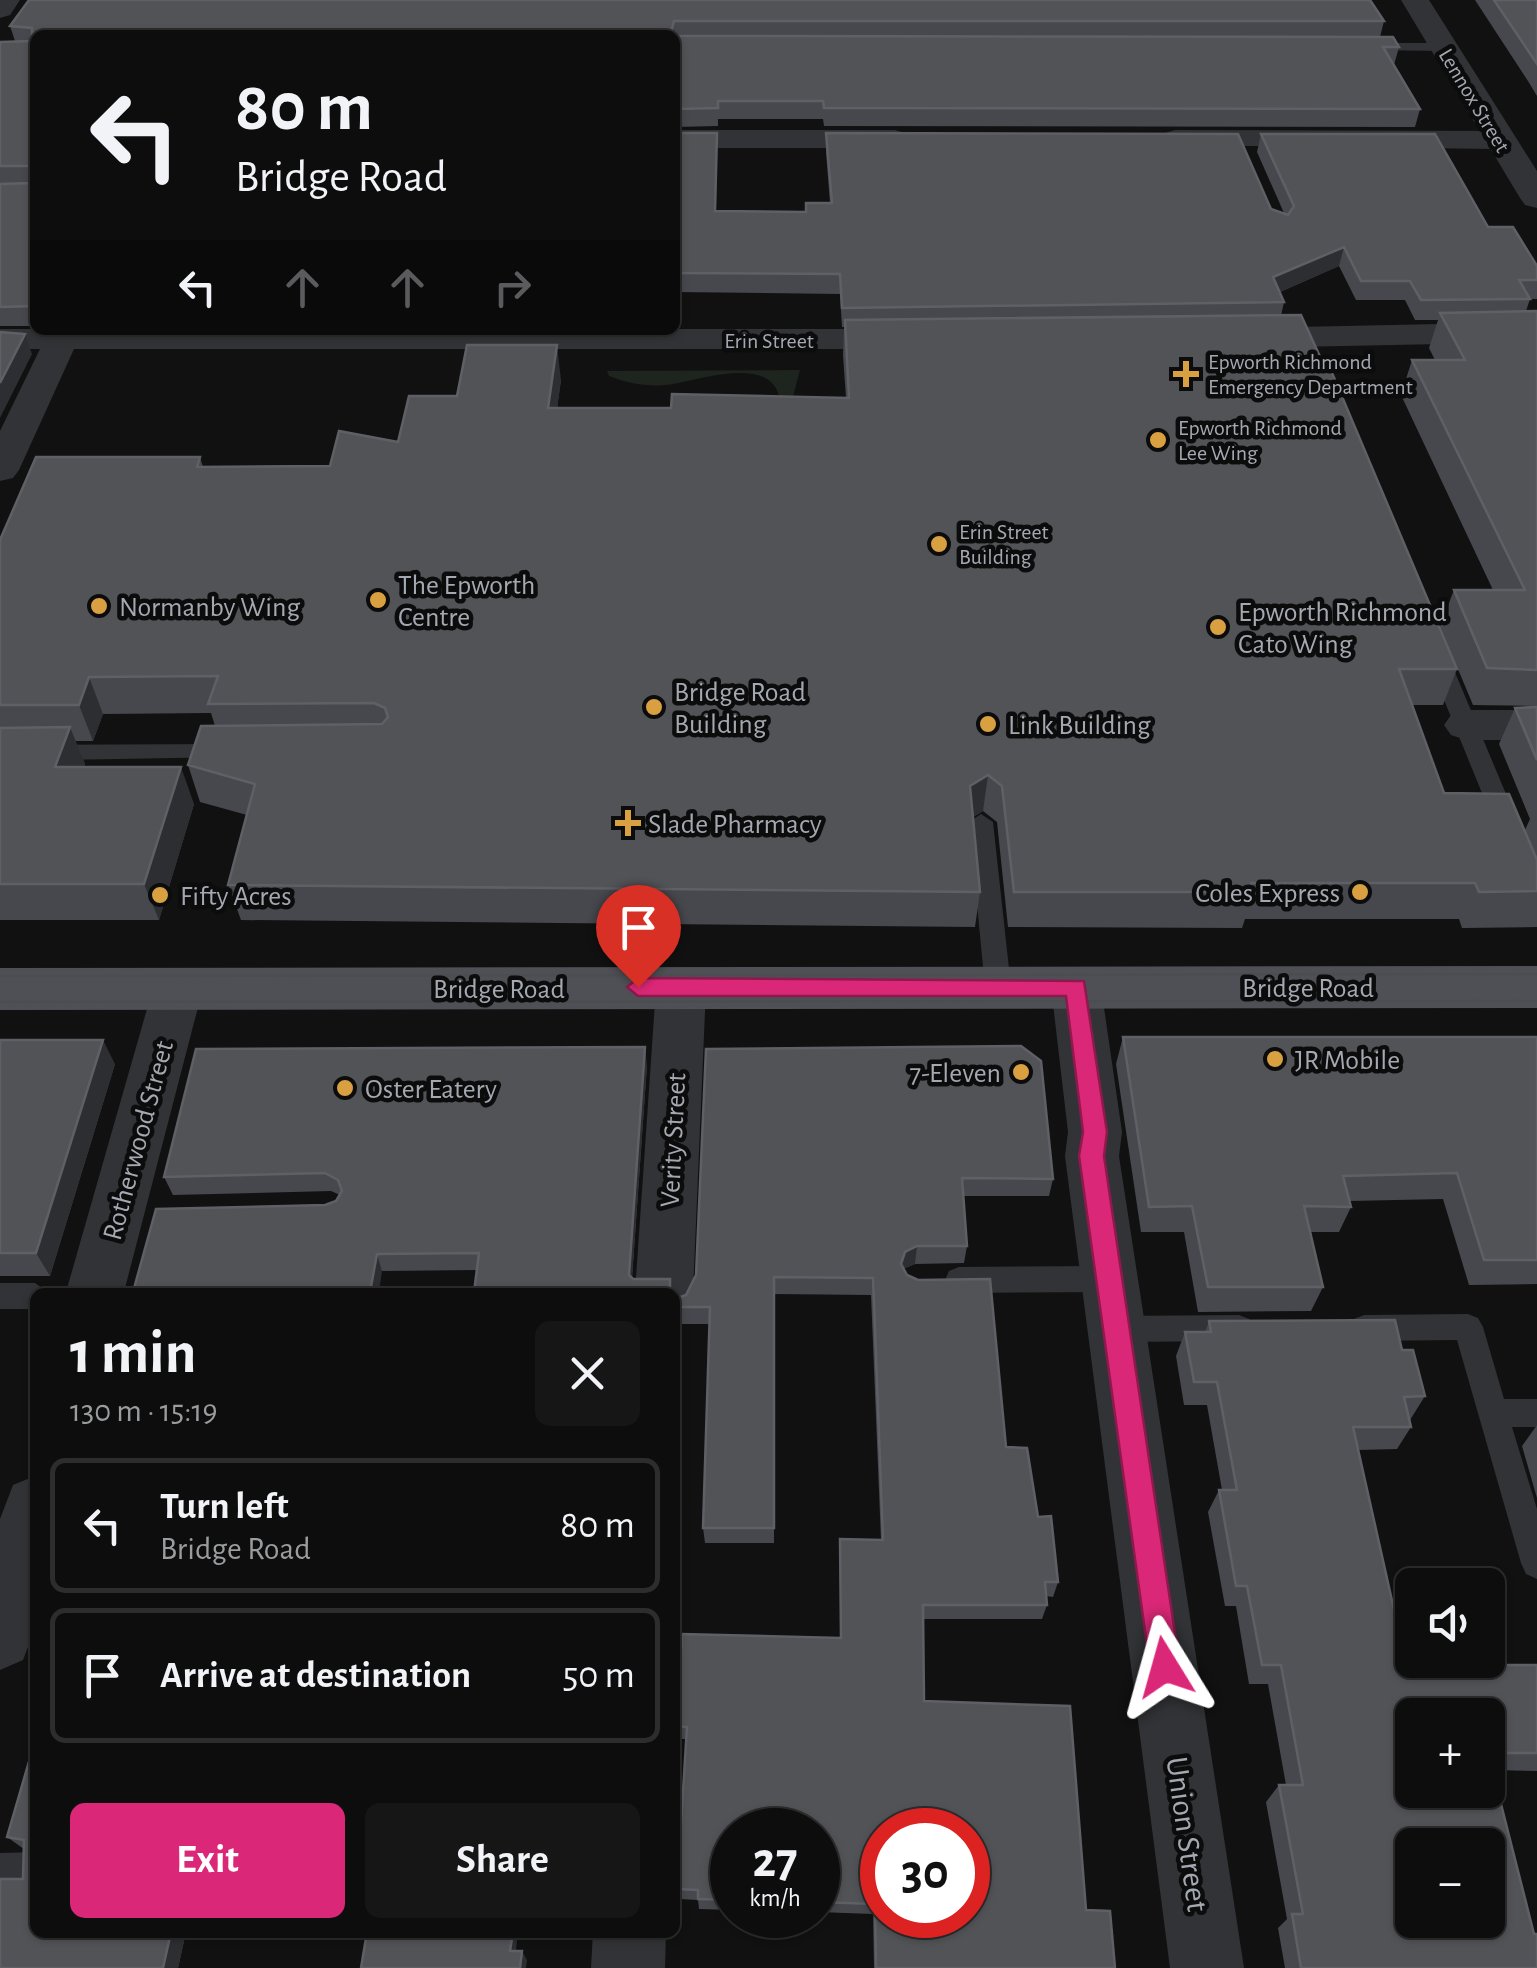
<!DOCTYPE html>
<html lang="en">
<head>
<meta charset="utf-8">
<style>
	:root { --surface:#0d0d0e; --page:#161617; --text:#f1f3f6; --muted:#9a9c9e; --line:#2d2d2e; --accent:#db2777 }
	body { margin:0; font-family:"Alegreya Sans",sans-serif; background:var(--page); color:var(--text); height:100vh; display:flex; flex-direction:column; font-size:38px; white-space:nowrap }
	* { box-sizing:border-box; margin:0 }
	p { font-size:32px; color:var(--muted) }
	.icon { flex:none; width:55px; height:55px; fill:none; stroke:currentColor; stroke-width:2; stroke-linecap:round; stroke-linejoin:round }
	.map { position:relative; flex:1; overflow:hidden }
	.drawer { position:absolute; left:30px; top:1288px; width:650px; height:650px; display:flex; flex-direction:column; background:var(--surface); border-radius:15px; box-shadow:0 2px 8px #0004,0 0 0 2px var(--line) }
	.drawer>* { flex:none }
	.guide { position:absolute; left:30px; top:30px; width:650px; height:305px; border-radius:15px; box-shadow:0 2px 8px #0004,0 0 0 2px var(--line); background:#0d0d0e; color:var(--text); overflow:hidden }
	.tools { position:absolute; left:1395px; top:1568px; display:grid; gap:20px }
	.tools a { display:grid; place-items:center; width:110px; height:110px; border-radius:15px; background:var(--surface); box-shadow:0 2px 8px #0004,0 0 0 2px var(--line); font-size:50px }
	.speed { position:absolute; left:710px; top:1808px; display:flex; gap:20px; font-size:50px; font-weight:700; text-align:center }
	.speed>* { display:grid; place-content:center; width:130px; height:130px; border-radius:50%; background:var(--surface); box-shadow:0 2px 8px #0004,0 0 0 2px var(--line); line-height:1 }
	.speed small { font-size:25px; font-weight:400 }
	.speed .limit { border:15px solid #d22; background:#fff; color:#111 }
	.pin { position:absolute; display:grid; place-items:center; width:85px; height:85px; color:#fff; margin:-102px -42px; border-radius:50% 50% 50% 0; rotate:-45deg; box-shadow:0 0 10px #0007 }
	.pin .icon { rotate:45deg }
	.me { position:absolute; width:110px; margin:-55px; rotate:352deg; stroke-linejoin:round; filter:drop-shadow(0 0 8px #0008) }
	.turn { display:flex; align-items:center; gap:35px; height:210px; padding:0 40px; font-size:45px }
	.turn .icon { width:130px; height:130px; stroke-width:2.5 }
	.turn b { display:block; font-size:70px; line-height:85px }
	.lanes { display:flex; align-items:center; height:95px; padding:0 40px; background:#0003; justify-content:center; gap:50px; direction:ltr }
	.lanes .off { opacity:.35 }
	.round { display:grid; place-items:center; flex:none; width:105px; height:105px; border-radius:15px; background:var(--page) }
	.headline { display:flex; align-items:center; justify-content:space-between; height:170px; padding:0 40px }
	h1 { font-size:60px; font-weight:700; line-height:75px }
	.button { display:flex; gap:20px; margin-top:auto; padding:20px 40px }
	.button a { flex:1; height:115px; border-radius:15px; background:var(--accent); color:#fff; font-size:40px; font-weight:700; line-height:115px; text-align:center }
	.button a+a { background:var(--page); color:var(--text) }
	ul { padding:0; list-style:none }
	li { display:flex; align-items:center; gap:30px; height:135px; margin:0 20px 15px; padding:0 20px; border:5px solid var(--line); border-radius:15px }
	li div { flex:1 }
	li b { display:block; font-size:38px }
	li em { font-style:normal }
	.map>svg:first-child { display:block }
</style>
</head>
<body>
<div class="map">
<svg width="1537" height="1968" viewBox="0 0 1537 1968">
	<rect width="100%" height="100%" fill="#111112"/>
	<path fill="#1e241e" d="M800,370L791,404L780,400C772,351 693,383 665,385C646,387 627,383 609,376L607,371Z"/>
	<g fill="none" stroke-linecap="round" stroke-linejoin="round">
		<path fill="#323336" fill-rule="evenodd" d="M1364,43H1444L1451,47L1444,51L1369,50L1362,46Z
			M1438,651L1449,658L1519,825L1515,831H1499L1495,825L1427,658Z
			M225,744L236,752L233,757L0,761V745Z
			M981,814L993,822L1011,987L1007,994H989L985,987L969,822Z
			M1109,1266L1119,1270L1123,1279L1119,1288L1109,1292L959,1293L949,1289L945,1280L949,1271L959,1267Z
			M0,1283H35L48,1292H35V1309H0Z
			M1468,1314L1478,1318L1483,1327L1504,1399H1537V1427H1512L1537,1509V1579L1526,1574L1521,1563L1457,1340L1364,1341L1354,1337L1349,1328L1354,1319L1364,1315Z
			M1239,1315L1249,1319L1254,1328L1249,1337L1239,1341L1117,1342L1107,1338L1102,1329L1107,1320L1117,1316Z
			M35,1852V1888L0,1889V1853Z"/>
		<path fill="#323336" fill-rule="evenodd" d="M675,130H895L905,133L910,139L905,145L895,148H675Z
			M1175,130L1499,131L1509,134L1514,140L1509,146L1499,149L1165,145L1160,139L1165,133Z
			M1537,322V342L1242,348L1230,345L1225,338L1230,331L1242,328Z
			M0,329H912L924,332L929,339L924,346L912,349H74L19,470L13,478L0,481V431L40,349H0Z
			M1466,710H1537V740H1466L1451,735L1444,725L1451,715Z
			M1076,968L1094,973L1101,987L1122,1132L1119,1156L1244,1968H1170L1065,1156L1068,1132L1051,987L1058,973Z
			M178,969L196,974L203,988L124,1292H66L153,988L160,974Z
			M681,969L699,974L706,988L693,1292L684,1310L675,1313V1292H635L656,988L663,974Z
			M35,1476V1629L23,1660L0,1670V1519L13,1485Z
			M593,1932H666L665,1968H591Z"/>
		<path fill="#323336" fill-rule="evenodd" d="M0,0H20L10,15L0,18Z
			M1401,0H1429L1537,171V208L1525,205L1520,198Z"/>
		<path fill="#4f5055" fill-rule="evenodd" d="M1537,966V1008L0,1010V968Z"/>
		<path stroke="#4c4d51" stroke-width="2.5" d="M0,976L1537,974
			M0,1002L1537,1001"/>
	</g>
	<path fill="#47484d" d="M29,0L1384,21L1380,37L1399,47L1394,65L1420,109L1415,127L824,126L823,119H718V126L675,127V35H35V326H0V42L15,41L10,26Z
		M1475,0H1537V96L1528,81Z
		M675,133H717L716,211L806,212L830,203L826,152V133L1271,209L1284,213L1257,152L1261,134L1488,227L1537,266V299H1530L1526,311H1537V706L1473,705L1440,626L1454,590H1493L1401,395L1412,360H1435L1429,348L1438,320H1415L1405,300H1356L1339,266L1280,292L1284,302L1281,316L1457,669L1443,705H1412L1444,793L1525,830L1530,819L1499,744L1515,708L1537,707V927L1462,928L1459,919H1245L1242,928L1008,927L997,822L983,811L973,817L980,892L975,927L241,920L228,885L247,815L200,802L188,765L215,726L211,713L103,714L93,741H75L85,764L83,767L194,804L159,920H0V540L200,457L203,467L330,466L398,442L457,396L561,380L557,408H671L846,398L843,355L844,327H842L840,294L675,292Z
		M1123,1037H1537V1284L1469,1285L1443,1199L1349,1201L1351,1207L1339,1232H1311L1323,1287L1311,1311L1198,1312L1184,1232H1141L1116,1064Z
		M0,1040L115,1064L50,1276H0Z
		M706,1049L1053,1179L1049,1196H964L967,1246L964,1263L915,1264L903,1269L1006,1447L1038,1517L1058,1582L1053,1597L1046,1596L1047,1605L1042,1619H923L924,1701L1086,1910L1115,1968H874L873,1914L818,1912V1830H732V1910L699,1909L698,1900L679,1899L677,1889L687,1739H678L677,1726L840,1638V1539L881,1540L871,1295L774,1294V1543H705L703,1528L709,1324H675V1299L686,1295L696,1275Z
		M647,1065L632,1278L670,1279L671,1292H474L477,1270L382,1271L325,1205L336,1201L340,1195L331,1191L173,1195L164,1177Z
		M1209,1321L1402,1350L1425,1396L1410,1420L1411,1427L1397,1449L1358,1450L1395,1614L1440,1665H1537V1771L1492,1770L1537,1968H1285L1278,1928L1287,1919L1266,1802L1279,1785H1286L1268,1684H1249L1236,1606H1225L1208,1512L1219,1490H1222L1207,1405H1184L1176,1356L1185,1332H1205Z
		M1537,1425V1498L1522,1446Z
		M35,1741V1932H186L178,1968H0V1879H23L24,1849L7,1837Z"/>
	<path fill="#2d2e31" d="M1344,247L1339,266L1269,297L1273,277Z
		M25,334L32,354L0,418V383Z
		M557,345L561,380L552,444L548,408Z
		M89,677L103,714L93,741L79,705Z
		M70,727L85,764L70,803L55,767Z
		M181,767L194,804L159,920L144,884Z
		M988,775L983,811L965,822L970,786Z
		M103,1040L115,1064L50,1276L36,1253Z
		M645,1047L647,1065L631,1292L629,1275Z
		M917,1246L915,1264L903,1269L901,1264L905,1252Z
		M377,1254L382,1271L379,1292H370Z
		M171,1932H186L178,1968H163Z
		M513,1932H518L515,1960L510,1951Z
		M522,1951L527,1960L526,1968H520Z"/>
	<path fill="#515357" stroke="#5e6065" stroke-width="2.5" fill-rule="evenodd" d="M29,0H1370L1384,21H674L671,32L673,35H608V30H405L404,35H35V306L0,307V184L31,183L33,170L29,166H0V42L32,41V28L10,26Z
		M1494,0H1537V64L1535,61Z
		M675,36L1393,37L1399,47H1383L1420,109L824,108L823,101H718V108L675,109Z
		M675,133H717L715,211L806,212V203H832L826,133L1238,134L1271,209L1288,215L1294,206L1261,134H1435L1488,227H1513L1537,266V280H1519L1530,299L1421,300L1410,281H1361L1344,247L1273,277L1284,302L842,308L840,274L675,273Z
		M1537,311V670L1487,668L1454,590H1525L1412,360H1465L1440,313Z
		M1301,315L1322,361H1327L1457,669H1399L1444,793L1509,794L1537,860V891L1479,892L1475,883H1251L1253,892H1014L1002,786L988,775L970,786L980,892L228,885L255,784L188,765L201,726L382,724L388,717L385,708L374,703L208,704L218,676L89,677L79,705H0V540L36,457H200L197,467L330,466L339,431L398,442L409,396H457L467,345H557L548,408H671L672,394L849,398L845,320Z
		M0,332L25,334L0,383Z
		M1537,707V760L1515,708Z
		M70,727L55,767H181L144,884H0V728Z
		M1123,1037H1537V1260H1484L1457,1173L1343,1176L1351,1207L1304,1206L1323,1287H1208L1192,1206L1149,1207Z
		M0,1040H103L36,1253H0Z
		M1021,1046L1041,1061L1053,1179L962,1178L967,1246H917L905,1252L901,1264L907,1275L918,1280L990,1279L1006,1447L1027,1448L1038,1517L1051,1516L1058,1582H1045L1047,1605H923L924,1701L1070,1706L1086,1910L1110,1911L1115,1968H876L875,1904L818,1902V1830H732V1900L698,1899V1890L677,1889L687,1727L677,1726L682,1634L841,1638L840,1539L883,1540L873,1278L774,1277V1528H703L710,1307H675V1299L686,1295L696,1275L706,1049ZM882,1830H968V1915H882Z
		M645,1047L629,1275L633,1279H670V1292H474L479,1253L377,1254L370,1292H133L156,1209L325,1205L336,1201L342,1191L338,1180L325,1173L164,1177L196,1049Z
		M1395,1320L1402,1350H1413L1425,1396L1404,1397L1411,1427H1353L1395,1614H1412V1660H1439L1440,1665H1537V1753H1488L1534,1934H1537V1968H1301L1292,1914H1303L1279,1785H1303L1281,1665H1262L1247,1586H1236L1219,1490H1237L1217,1382H1194L1185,1332H1211L1209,1321ZM1412,1715H1488V1790H1412ZM1412,1845H1488V1920H1412Z
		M35,1741V1932H171L163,1968H0V1879H23L24,1840L7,1837Z
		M367,1932H513L510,1951H522L520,1968H361Z"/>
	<path fill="#db2777" stroke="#8e194d" stroke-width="2.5" d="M638,978L1084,981L1107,1132L1104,1156L1180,1667L1175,1678L1165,1682L1154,1678L1150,1667L1079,1156L1083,1132L1066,996H638L627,987Z"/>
	<g fill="#d9a042" stroke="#0c0c0d" stroke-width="4">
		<path d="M1181 359h10v10h10v10h-10v10h-10v-10h-10v-10h10z"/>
		<circle cx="1158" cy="440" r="10"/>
		<circle cx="939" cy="544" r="10"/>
		<circle cx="378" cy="600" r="10"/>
		<circle cx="99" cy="606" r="10"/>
		<circle cx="1218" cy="627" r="10"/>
		<circle cx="654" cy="707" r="10"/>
		<circle cx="988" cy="724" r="10"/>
		<path d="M623 808h10v10h10v10h-10v10h-10v-10h-10v-10h10z"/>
		<circle cx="1360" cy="892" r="10"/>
		<circle cx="160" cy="895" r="10"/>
		<circle cx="1275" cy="1059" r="10"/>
		<circle cx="1021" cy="1072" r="10"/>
		<circle cx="345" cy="1088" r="10"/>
	</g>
	<g text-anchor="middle" stroke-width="9" stroke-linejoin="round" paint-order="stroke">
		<g font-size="22" fill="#a4a8b1" stroke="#0c0c0d">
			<text transform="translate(1475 100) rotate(59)" y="8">Lennox Street</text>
			<text x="769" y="348">Erin Street</text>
		</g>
		<g font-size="22" fill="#a4a8b1" stroke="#0c0c0d" text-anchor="start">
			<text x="1208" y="369">Epworth Richmond<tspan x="1208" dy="25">Emergency Department</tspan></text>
			<text x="1178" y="435">Epworth Richmond<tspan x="1178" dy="25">Lee Wing</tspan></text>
			<text x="959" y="539">Erin Street<tspan x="959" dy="25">Building</tspan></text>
		</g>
		<g font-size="28" fill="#a4a8b1" stroke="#0c0c0d" text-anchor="start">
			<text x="398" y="594">The Epworth<tspan x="398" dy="32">Centre</tspan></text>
			<text x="119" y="616">Normanby Wing</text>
			<text x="1238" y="621">Epworth Richmond<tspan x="1238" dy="32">Cato Wing</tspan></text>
			<text x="674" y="701">Bridge Road<tspan x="674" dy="32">Building</tspan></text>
			<text x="1008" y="734">Link Building</text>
			<text x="648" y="833">Slade Pharmacy</text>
			<text x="1340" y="902" text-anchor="end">Coles Express</text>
			<text x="180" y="905">Fifty Acres</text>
			<text x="1295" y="1069">JR Mobile</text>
			<text x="1001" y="1082" text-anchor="end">7-Eleven</text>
			<text x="365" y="1098">Oster Eatery</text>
		</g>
		<g font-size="28" fill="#a4a8b1" stroke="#0c0c0d">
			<text x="1308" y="997">Bridge Road</text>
			<text x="499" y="998">Bridge Road</text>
			<text transform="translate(137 1140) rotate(-75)" y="10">Rotherwood Street</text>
			<text transform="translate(672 1140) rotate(-87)" y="10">Verity Street</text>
		</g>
		<g font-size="32" fill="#a4a8b1" stroke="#0c0c0d">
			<text transform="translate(1188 1834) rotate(82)" y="11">Union Street</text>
		</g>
	</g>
</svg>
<div class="tools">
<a><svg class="icon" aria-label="sound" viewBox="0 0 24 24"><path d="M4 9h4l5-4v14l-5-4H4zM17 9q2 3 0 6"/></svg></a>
<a>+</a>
<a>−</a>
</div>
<div class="speed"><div>27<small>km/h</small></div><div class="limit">30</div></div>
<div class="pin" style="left:638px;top:987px;background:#d93025"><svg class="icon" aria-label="arrive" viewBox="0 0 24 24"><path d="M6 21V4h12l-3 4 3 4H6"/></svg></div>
<svg class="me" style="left:1165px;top:1667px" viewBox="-20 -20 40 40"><path d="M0-17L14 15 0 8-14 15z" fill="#db2777" stroke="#fff" stroke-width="4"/></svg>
<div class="guide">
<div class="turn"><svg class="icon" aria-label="left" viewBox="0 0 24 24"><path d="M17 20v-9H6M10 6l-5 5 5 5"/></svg><div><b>80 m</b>Bridge Road</div></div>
<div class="lanes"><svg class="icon" aria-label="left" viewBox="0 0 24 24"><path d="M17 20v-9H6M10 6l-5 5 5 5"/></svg><svg class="icon off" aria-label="ahead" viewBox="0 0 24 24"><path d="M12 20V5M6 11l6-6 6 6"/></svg><svg class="icon off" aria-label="ahead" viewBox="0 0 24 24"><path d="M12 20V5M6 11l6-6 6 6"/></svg><svg class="icon off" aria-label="right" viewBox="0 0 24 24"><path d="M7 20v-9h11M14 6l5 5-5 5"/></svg></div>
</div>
<section class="drawer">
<div class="headline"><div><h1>1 min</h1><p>130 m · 15:19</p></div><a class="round"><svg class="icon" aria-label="close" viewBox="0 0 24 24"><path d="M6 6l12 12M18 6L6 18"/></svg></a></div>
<ul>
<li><svg class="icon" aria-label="left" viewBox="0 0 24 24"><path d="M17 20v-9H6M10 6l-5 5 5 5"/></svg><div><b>Turn left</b><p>Bridge Road</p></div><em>80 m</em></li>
<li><svg class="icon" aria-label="arrive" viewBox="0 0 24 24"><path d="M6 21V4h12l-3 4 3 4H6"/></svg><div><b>Arrive at destination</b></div><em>50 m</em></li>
</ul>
<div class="button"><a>Exit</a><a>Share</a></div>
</section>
</div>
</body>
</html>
